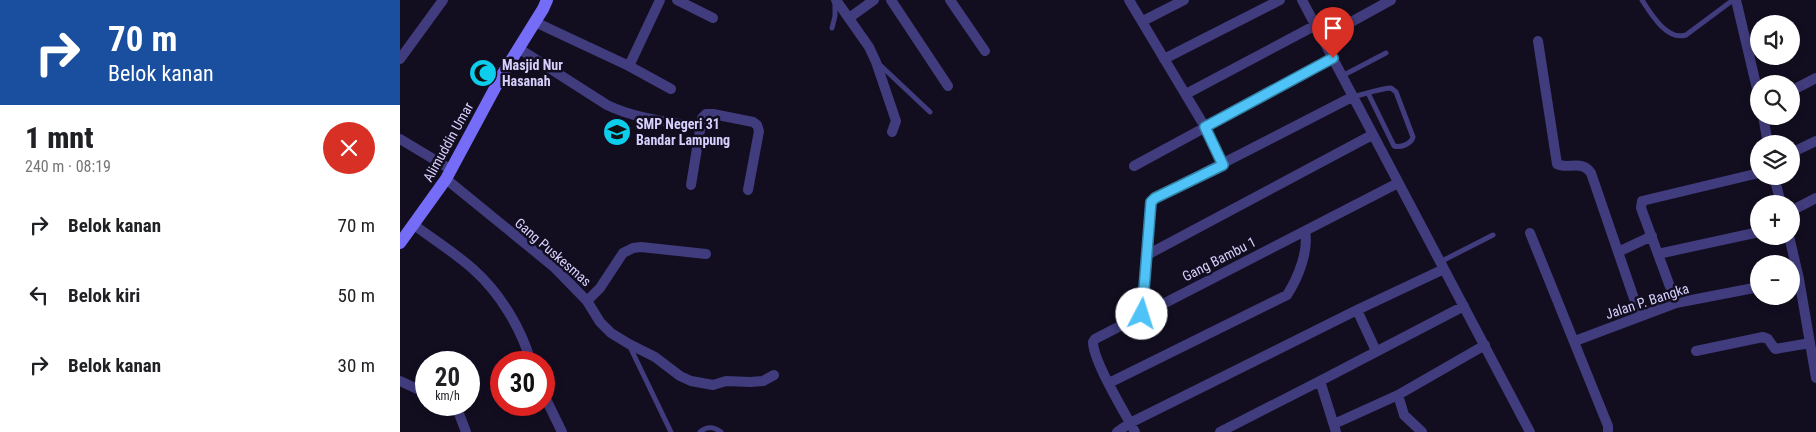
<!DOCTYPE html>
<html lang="id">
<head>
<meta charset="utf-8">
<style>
	:root { --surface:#fff; --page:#f6f6f6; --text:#202124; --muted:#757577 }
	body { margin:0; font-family:"Roboto Condensed",sans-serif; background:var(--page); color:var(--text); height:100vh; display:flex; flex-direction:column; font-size:19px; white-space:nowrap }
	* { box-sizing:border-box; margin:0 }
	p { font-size:16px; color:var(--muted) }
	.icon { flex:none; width:28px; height:28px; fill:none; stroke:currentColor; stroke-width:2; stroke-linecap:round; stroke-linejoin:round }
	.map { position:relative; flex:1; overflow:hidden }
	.details { display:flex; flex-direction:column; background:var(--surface); width:400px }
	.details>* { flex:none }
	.guide { background:#1a4fa0; color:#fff; overflow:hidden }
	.controls { position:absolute; left:1350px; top:15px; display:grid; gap:10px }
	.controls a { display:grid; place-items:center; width:50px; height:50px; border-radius:50%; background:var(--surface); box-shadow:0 2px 8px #0003; font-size:25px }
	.speed { position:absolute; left:15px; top:351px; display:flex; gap:10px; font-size:25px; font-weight:700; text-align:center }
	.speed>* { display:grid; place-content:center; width:65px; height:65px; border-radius:50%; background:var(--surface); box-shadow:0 2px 8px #0003; line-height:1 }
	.speed small { font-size:12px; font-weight:400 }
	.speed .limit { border:8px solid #d22; background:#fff; color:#111 }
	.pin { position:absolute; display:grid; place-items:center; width:42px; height:42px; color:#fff; margin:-51px -21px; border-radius:50% 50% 50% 0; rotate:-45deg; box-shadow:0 0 5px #0007 }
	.pin .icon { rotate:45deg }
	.me { position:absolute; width:55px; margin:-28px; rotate:5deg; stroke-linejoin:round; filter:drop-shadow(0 0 4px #0008) }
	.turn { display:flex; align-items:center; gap:18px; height:105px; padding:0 25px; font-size:22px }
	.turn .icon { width:65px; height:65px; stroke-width:2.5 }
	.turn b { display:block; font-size:35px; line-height:42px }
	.round { display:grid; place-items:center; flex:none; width:52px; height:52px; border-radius:26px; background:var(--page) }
	.head { display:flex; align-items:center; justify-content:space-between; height:85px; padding:0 25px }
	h1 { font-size:30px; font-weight:800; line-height:38px }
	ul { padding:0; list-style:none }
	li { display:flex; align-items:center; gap:15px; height:70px; padding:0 25px }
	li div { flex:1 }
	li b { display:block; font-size:19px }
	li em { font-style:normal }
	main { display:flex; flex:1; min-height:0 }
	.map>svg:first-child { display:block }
</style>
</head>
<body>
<main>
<section class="details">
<div class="guide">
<div class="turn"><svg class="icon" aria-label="right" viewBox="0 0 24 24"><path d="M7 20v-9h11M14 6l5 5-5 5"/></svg><div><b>70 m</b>Belok kanan</div></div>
</div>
<div class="head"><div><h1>1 mnt</h1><p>240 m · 08:19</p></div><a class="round" style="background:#d93025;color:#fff"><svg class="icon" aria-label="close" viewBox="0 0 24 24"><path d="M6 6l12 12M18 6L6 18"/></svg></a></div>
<ul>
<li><svg class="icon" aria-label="right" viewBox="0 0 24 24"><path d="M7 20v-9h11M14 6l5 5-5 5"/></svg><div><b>Belok kanan</b></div><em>70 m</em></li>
<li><svg class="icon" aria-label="left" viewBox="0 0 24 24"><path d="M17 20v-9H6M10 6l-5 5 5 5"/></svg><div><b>Belok kiri</b></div><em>50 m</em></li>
<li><svg class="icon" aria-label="right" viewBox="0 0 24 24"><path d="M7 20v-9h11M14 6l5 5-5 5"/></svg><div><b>Belok kanan</b></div><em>30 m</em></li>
</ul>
</section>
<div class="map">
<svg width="1416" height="432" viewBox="0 0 1416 432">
	<rect width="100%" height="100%" fill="#120e20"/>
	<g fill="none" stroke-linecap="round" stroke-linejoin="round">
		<path stroke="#403c7d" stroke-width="5" d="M1242,0C1251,14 1267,41 1286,35L1333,0
			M432,28L435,16V0
			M479,64L530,112
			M942,76L986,53
			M952,97C965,94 978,89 991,88L996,92L1013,137C1011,144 1001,148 994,146L968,93
			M1040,262L1093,235
			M230,347L271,432
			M300,432C307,426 313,426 321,432"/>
		<path stroke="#403c7d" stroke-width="10" d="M277,0L313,18
			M436,0L469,47L476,62L496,121L492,132
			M491,0L548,86
			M550,0L585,51
			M729,0L805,127L823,165
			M902,0L1130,432
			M1336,0L1359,97
			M449,18L474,0
			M743,21L784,0
			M135,22L229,66L271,89
			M922,38L991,0
			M1138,41L1157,164C1168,170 1182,159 1191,173L1240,316
			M118,48L207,105C236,119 269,122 300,127
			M0,59L43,0
			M764,59L880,0
			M229,66L260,0
			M1391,91L1416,78
			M786,94L916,25
			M1363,116L1368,144
			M0,139L50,169
			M1391,153L1416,141
			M734,166L933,58
			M1374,176L1381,204
			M46,179L154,267L187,301L200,322L211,333L229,344L255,357L280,376L291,381L313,385L326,381L350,382L363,381L374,375
			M291,185L302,118L306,114H313L353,122L357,125L359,131L348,190
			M1391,211L1416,198
			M14,225C33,239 55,253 73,269C100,293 121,328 131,362
			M1130,233L1208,426V432
			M1389,236L1399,279L1416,378
			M1218,252L1252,236
			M1258,254L1359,232
			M747,255L972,135
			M187,301L200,288L223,253L233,248L241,247L306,254
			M1276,303L1241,208L1242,201L1359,173
			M957,310L976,351
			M742,314L751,202L755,198L952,97
			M1175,341L1276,303L1359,287
			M1296,351L1363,337L1368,339L1375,349L1410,343
			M0,381L26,393
			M709,383L887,295C898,278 909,251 905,231
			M144,395L162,432
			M998,395L1004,415L1022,432
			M53,405L58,411L66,432
			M934,424L998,395L1085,345
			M717,432L730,423L957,310L1044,269
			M735,432C725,413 693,361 693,342L695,339L998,183
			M820,432L920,381
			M936,432L920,381L1064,306"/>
		<path stroke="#756cf7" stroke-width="12" d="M0,243L46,179L102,75L143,9L147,0"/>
	</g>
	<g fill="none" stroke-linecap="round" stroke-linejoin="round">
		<g stroke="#337fa1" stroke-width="12">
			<path id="route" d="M742,314L751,202L755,198L823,165L805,127L933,58"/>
		</g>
		<use href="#route" stroke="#4fc3f7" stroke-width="9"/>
	</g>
	<defs>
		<g id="mosque-disc" transform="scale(1.4375)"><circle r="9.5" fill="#0dcdec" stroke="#120e20"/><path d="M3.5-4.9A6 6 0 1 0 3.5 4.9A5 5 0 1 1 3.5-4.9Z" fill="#111"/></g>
		<g id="school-disc" transform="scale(1.4375)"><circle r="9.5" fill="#0dcdec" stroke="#120e20"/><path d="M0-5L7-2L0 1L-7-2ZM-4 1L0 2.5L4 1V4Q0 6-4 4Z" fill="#111"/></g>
	</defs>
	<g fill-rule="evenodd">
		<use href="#mosque-disc" x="83" y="73"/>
		<use href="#school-disc" x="217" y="132"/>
	</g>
	<g text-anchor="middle" stroke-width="5" stroke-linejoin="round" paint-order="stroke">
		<g font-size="14" font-weight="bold" fill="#d7d0fc" stroke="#120e20" text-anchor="start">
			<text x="102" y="70">Masjid Nur<tspan x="102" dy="16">Hasanah</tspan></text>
			<text x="236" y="129">SMP Negeri 31<tspan x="236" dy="16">Bandar Lampung</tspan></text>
		</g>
		<g font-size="14" fill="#d7d0fc" stroke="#120e20">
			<text transform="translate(48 142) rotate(-61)" y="5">Alimuddin Umar</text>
			<text transform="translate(153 252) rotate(41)" y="5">Gang Puskesmas</text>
			<text transform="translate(819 259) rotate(-27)" y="5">Gang Bambu 1</text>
			<text transform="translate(1247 301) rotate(-18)" y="5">Jalan P. Bangka</text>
		</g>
	</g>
</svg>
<div class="controls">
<a><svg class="icon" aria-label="sound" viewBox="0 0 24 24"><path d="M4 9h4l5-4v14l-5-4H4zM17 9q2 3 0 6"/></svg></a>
<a><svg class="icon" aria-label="search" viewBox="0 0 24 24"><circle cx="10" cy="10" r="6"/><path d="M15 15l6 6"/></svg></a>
<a><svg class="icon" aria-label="layers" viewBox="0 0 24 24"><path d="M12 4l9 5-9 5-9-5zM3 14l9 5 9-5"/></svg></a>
<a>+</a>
<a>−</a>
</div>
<div class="speed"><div>20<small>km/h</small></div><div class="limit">30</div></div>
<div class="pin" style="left:933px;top:58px;background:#d93025"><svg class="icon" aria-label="arrive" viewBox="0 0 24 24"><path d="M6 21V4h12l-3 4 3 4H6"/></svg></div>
<svg class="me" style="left:742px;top:314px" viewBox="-20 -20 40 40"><circle r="19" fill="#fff"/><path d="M0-13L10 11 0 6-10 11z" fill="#4fc3f7"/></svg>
</div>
</main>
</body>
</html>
